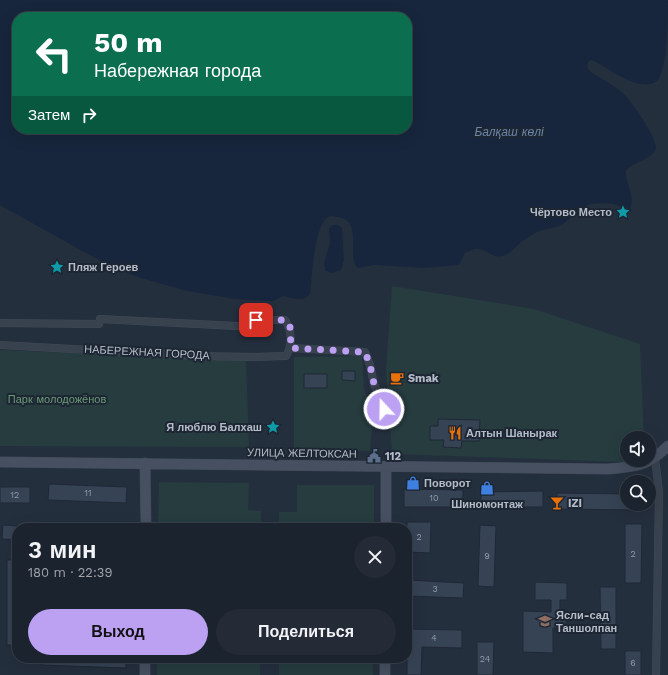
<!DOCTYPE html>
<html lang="ru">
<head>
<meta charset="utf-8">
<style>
	:root { --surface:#1b232e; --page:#242b36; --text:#f1f3f6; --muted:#a0a4aa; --line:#39404a; --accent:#bca0f2 }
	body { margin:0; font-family:"Work Sans",sans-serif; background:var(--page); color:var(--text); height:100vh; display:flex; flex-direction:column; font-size:15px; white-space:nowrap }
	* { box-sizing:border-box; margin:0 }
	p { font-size:13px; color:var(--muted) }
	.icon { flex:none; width:22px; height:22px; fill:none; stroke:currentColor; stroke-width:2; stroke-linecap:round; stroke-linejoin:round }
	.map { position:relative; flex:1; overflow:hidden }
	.drawer { position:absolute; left:12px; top:523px; width:400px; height:140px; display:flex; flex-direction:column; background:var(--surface); border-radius:16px; box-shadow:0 4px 16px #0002,0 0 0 1px var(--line) }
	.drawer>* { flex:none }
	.banner { position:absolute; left:12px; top:12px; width:400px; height:122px; border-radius:16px; box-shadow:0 4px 16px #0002,0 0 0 1px var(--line); background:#0b6e4f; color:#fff; overflow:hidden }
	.buttons { position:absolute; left:620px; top:431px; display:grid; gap:8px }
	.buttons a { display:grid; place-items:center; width:36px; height:36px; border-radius:50%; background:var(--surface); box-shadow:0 4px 16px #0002,0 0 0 1px var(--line); font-size:20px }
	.pin { position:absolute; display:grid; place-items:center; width:34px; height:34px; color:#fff; margin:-17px; border-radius:8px; box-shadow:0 2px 6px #0006 }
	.me { position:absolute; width:44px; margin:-22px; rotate:339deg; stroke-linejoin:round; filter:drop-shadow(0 0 3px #0008) }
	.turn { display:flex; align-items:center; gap:14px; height:84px; padding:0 16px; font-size:18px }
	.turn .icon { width:52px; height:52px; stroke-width:2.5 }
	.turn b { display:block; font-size:28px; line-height:34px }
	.then { display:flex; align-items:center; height:38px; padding:0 16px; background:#0003; gap:8px; font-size:15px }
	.round { display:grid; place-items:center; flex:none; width:42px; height:42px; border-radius:21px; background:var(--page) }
	.overview { display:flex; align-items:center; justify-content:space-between; height:68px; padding:0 16px }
	h1 { font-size:24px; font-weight:600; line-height:30px }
	.cta { display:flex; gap:8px; margin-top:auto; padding:8px 16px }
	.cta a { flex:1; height:46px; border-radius:24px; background:var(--accent); color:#111; font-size:16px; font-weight:600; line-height:46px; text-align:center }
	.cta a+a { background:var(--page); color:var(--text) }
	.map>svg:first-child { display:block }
</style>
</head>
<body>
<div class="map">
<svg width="668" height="675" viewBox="0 0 668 675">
	<rect width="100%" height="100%" fill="#242f3e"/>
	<path fill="#263c3f" d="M392,286L534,309L640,344L644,438H627V460L624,462L392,454L386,369Z
		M0,350L246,360L249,447L0,446Z
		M362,356L364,388L373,413L370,451L294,450V357Z
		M159,482L249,483L248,510L261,511V528H158Z
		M297,485H374V528H279V512H297Z
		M157,658H260V675H157Z
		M279,658H373V675H279Z"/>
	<path fill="#17263c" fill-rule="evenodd" d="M0,0H668C668,18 668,69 657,81C651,86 640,85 633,82C619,77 606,67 592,60L589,61C586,66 587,69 591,72C602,79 615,86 625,95C632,103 661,142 655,151C650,159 633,163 626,170C625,183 636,195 630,209C623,209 619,205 612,204C606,203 597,203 591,204C578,207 571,220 561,225C555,228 549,228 543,230C536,232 530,236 524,240C516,245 512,254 502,256C489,260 485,241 465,253L459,265L424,268L375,265L358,268C345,259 365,220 337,217C334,216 331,216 328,217C314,226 312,278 310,294C303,303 293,298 283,296L274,301H270L235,299L187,291L141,278L122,271L84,252L0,205ZM17,17H407V129H17Z
		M333,225H338L342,228L344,260L341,270L332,273L325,270L324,263L330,243L329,230L331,226Z"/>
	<path fill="#364354" stroke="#1f2835" d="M342,371H355V381L342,380Z
		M304,374H327V388H304Z
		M438,419L480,420L479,441H462L461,448L443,447L444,440H430V426H438Z
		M49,484L127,487L126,503L48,500Z
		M0,487H30V503H0Z
		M404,489L463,490V507H404Z
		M543,491V507H481V492Z
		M557,493L627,494V504H641V510L557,509Z
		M407,522H431L430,553L407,552Z
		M625,524H642L641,583H625Z
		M3,525L17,526V540L2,539Z
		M480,525L496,526L494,587L478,586Z
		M7,560H17V645H7Z
		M407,580L464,583L463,598L407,596Z
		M535,582L567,583V600H560V612H566V628H553V653L523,652V611L551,612V600H535Z
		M600,587H616V649H601Z
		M407,629L462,630V648L422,647L421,675H407Z
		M477,642H494L493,675H477Z
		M625,651H641V675H625Z
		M42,658H126V668L42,665Z"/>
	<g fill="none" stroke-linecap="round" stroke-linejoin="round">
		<g stroke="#414a57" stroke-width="8">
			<path id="street" d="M0,323L99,324L100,319L255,327L256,320H285C292,331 293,345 286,356L254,357L199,356L0,345
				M291,348L365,352L370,365L374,384L384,409
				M655,458L659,492L656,675"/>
		</g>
		<g stroke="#414a57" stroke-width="11">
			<path id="secondary" d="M0,462L608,469C635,467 648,466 668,446
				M145,463L146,528
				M386,528V467
				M145,675V658
				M385,675V658"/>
		</g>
		<use href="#street" stroke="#38414e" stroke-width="7"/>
		<use href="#secondary" stroke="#465061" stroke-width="10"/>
	</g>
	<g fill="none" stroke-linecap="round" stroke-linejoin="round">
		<path stroke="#bca0f2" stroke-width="7" stroke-dasharray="0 12.6" d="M256,320H285L290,327L291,348L365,352L370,365L374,384L384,409"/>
	</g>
	<defs>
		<g id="sight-bare" transform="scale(1.08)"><path d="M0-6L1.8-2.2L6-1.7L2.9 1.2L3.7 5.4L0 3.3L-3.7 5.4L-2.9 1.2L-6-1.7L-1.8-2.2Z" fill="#0f9aa8" stroke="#1d2633" stroke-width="2.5" paint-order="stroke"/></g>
		<g id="cafe-bare" transform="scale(1.08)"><path d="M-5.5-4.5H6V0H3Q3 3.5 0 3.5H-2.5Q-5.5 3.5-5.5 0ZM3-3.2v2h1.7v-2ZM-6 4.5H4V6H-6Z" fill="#e8710a" stroke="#1d2633" stroke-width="2.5" paint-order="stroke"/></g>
		<g id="restaurant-bare" transform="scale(1.08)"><path d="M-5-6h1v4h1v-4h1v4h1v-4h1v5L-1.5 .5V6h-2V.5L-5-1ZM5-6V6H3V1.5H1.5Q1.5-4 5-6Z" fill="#e8710a" stroke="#1d2633" stroke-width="2.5" paint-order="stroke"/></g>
		<g id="civic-bare" transform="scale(1.08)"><path d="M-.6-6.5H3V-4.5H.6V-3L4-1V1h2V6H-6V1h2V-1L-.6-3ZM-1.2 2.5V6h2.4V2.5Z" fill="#5c6f8a" stroke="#1d2633" stroke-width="2.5" paint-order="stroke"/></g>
		<g id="shop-bare" transform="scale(1.08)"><path d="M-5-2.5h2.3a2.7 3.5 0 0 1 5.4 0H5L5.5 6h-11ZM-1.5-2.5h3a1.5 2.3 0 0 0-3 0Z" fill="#3f7fe0" stroke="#1d2633" stroke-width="2.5" paint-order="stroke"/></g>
		<g id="bar-bare" transform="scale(1.08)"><path d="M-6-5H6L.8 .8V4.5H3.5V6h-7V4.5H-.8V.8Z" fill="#e8710a" stroke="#1d2633" stroke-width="2.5" paint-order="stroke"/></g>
		<g id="school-bare" transform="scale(1.08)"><path d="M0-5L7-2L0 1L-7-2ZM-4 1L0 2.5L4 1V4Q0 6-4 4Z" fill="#8d6e63" stroke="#1d2633" stroke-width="2.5" paint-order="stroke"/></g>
	</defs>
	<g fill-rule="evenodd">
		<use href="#sight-bare" x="623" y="212"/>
		<use href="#sight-bare" x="57" y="267"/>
		<use href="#cafe-bare" x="397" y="378"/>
		<use href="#sight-bare" x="273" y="427"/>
		<use href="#restaurant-bare" x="455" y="433"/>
		<use href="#civic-bare" x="374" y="456"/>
		<use href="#shop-bare" x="413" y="483"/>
		<use href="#shop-bare" x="487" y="488"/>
		<use href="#bar-bare" x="557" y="503"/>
		<use href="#school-bare" x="545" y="621"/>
	</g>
	<g text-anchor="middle" stroke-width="4" stroke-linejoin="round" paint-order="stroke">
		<g font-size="9" fill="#929caa">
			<text x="88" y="496">11</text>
			<text x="15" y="498">12</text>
			<text x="434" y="501">10</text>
			<text x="419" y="540">2</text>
			<text x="633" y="557">2</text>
			<text x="487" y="559">9</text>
			<text x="435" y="592">3</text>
			<text x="434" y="641">4</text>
			<text x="485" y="662">24</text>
			<text x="633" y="666">6</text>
		</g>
		<g font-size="11" font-weight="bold" fill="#b4bcc9" stroke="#1d2633" text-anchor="start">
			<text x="612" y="216" text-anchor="end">Чёртово Место</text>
			<text x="68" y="271">Пляж Героев</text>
			<text x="408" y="382">Smak</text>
			<text x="262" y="431" text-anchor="end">Я люблю Балхаш</text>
			<text x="466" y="437">Алтын Шанырак</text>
			<text x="385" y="460">112</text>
			<text x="424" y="487">Поворот</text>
			<text x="568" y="507">IZI</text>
			<text x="487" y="508" text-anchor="middle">Шиномонтаж</text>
			<text x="556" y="619">Ясли-сад<tspan x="556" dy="13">Таншолпан</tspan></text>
		</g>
		<g font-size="11" fill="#b4bcc9" stroke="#1d2633">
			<text transform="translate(147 352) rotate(3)" y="4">НАБЕРЕЖНАЯ ГОРОДА</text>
			<text transform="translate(302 453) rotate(1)" y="4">УЛИЦА ЖЕЛТОКСАН</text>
		</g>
		<g font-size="11" fill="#6b9a76" stroke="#1d2633">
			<text x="57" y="403">Парк молодожёнов</text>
		</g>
		<g font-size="12" font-style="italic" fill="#6d86a8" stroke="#1d2633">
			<text x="509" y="136">Балқаш көлі</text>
		</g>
	</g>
</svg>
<div class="buttons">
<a><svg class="icon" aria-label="sound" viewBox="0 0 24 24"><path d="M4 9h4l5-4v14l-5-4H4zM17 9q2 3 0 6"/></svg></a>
<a><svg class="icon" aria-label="search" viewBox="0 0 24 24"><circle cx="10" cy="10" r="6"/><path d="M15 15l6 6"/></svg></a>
</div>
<div class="pin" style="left:256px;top:320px;background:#d93025"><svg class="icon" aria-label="arrive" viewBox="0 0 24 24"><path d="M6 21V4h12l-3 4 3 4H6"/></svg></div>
<svg class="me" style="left:384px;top:409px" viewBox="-20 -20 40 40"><circle r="17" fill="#bca0f2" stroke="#fff" stroke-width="3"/><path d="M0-11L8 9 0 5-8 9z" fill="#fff"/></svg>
<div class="banner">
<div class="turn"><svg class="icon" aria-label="left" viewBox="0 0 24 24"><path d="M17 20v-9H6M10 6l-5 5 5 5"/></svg><div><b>50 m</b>Набережная города</div></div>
<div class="then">Затем<svg class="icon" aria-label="right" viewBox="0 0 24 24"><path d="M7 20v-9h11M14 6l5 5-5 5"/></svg></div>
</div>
<section class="drawer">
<div class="overview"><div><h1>3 мин</h1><p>180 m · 22:39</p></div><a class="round"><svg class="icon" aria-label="close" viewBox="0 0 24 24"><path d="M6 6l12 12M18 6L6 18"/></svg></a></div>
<div class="cta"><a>Выход</a><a>Поделиться</a></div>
</section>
</div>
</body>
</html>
